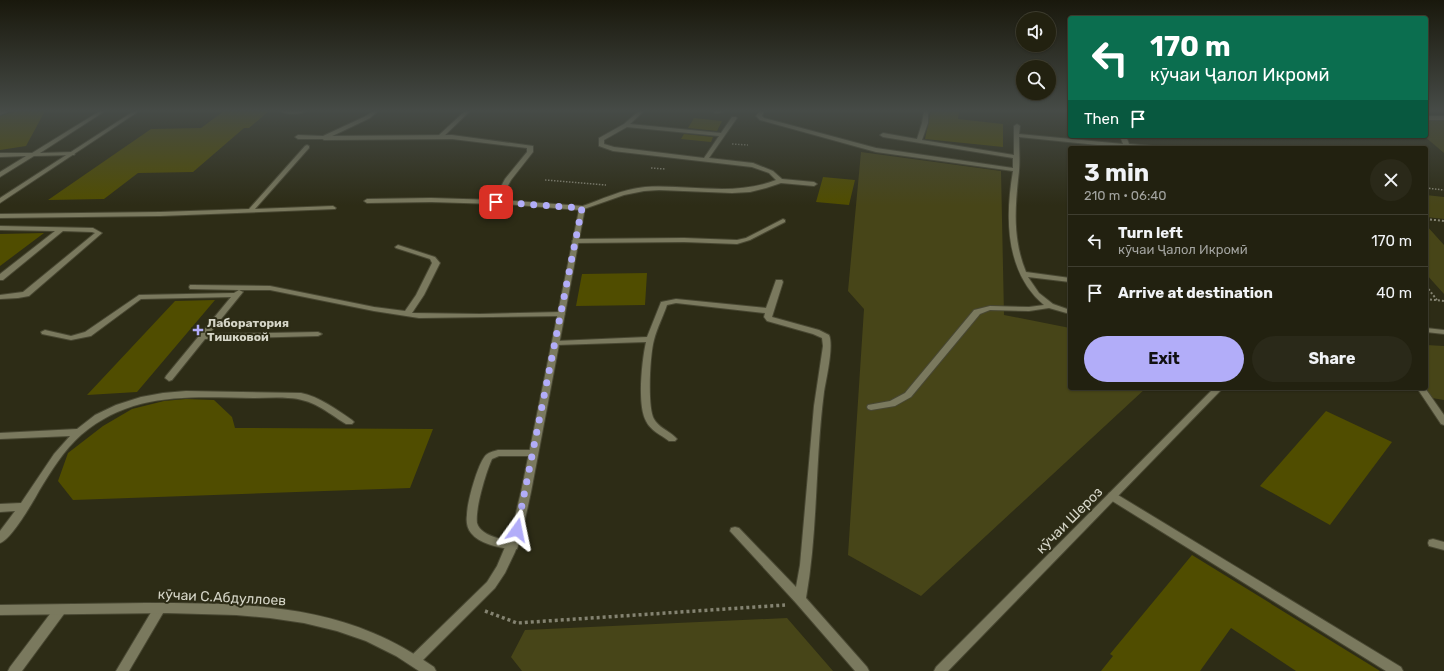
<!DOCTYPE html>
<html lang="en">
<head>
<meta charset="utf-8">
<style>
	:root { --surface:#222110; --page:#2a2919; --text:#f1f3f6; --muted:#a2a39f; --line:#3f3e30; --accent:#b2adf9 }
	body { margin:0; font-family:Rubik,sans-serif; background:var(--page); color:var(--text); height:100vh; display:flex; flex-direction:column; font-size:15px; white-space:nowrap }
	* { box-sizing:border-box; margin:0 }
	p { font-size:13px; color:var(--muted) }
	.icon { flex:none; width:22px; height:22px; fill:none; stroke:currentColor; stroke-width:2; stroke-linecap:round; stroke-linejoin:round }
	.map { position:relative; flex:1; overflow:hidden }
	.side { position:absolute; left:1068px; top:146px; width:360px; height:244px; display:flex; flex-direction:column; background:var(--surface); border-radius:4px; box-shadow:0 1px 3px #0004,0 0 0 1px var(--line) }
	.side>* { flex:none }
	.banner { position:absolute; left:1068px; top:16px; width:360px; height:122px; border-radius:4px; box-shadow:0 1px 3px #0004,0 0 0 1px var(--line); background:#0b6e4f; color:#fff; overflow:hidden }
	.tools { position:absolute; left:1016px; top:12px; display:grid; gap:8px }
	.tools a { display:grid; place-items:center; width:40px; height:40px; border-radius:50%; background:var(--surface); box-shadow:0 1px 3px #0004,0 0 0 1px var(--line); font-size:20px }
	.pin { position:absolute; display:grid; place-items:center; width:34px; height:34px; color:#fff; margin:-17px; border-radius:8px; box-shadow:0 2px 6px #0006 }
	.me { position:absolute; width:44px; margin:-22px; rotate:12deg; stroke-linejoin:round; filter:drop-shadow(0 0 3px #0008) }
	.turn { display:flex; align-items:center; gap:14px; height:84px; padding:0 16px; font-size:18px }
	.turn .icon { width:52px; height:52px; stroke-width:2.5 }
	.turn b { display:block; font-size:28px; line-height:34px }
	.then { display:flex; align-items:center; height:38px; padding:0 16px; background:#0003; gap:8px; font-size:15px }
	.round { display:grid; place-items:center; flex:none; width:42px; height:42px; border-radius:21px; background:var(--page) }
	.headline { display:flex; align-items:center; justify-content:space-between; height:68px; padding:0 16px }
	h1 { font-size:24px; font-weight:700; line-height:30px }
	.primary-button { display:flex; gap:8px; margin-top:auto; padding:8px 16px }
	.primary-button a { flex:1; height:46px; border-radius:24px; background:var(--accent); color:#111; font-size:16px; font-weight:700; line-height:46px; text-align:center }
	.primary-button a+a { background:var(--page); color:var(--text) }
	ul { padding:0; list-style:none }
	li { display:flex; align-items:center; gap:12px; height:52px; padding:0 16px; border-top:1px solid var(--line) }
	li div { flex:1 }
	li b { display:block; font-size:15px }
	li em { font-style:normal }
	.map>svg:first-child { display:block }
</style>
</head>
<body>
<div class="map">
<svg width="1444" height="671" viewBox="0 0 1444 671">
	<rect width="100%" height="100%" fill="#2d2c16"/>
	<path fill="#474518" d="M1444,119V153L1424,136H1426V120Z
		M861,152L1001,171L1004,315L1070,328V388H1146L921,596L848,555L864,309L848,291Z
		M1426,195L1444,197V219L1426,217Z
		M1426,225L1444,245V294L1426,274Z
		M1426,345L1444,346V400L1432,398L1425,388H1426Z
		M787,618L833,671H522L511,657L525,630Z"/>
	<path fill="#504d00" d="M17,111H45L26,146L0,150V116Z
		M224,111H269L249,128H244L193,172L138,173L104,199L48,200L151,129L201,128Z
		M931,111L959,112L958,119L1003,124V147L925,139Z
		M694,118L722,121L717,131L688,128Z
		M684,134L713,137L711,142L681,139Z
		M823,177L855,180L849,205L816,202Z
		M44,233L0,266V234Z
		M647,273L645,305L576,306L582,274Z
		M215,300L137,392L87,395L175,301Z
		M186,399L214,400L232,417L235,428L433,429L410,488L73,500L58,481L68,453L103,426L132,409L164,401Z
		M1326,411L1392,442L1330,525L1260,486Z
		M1192,555L1380,671H1296L1231,628L1200,671H1101L1113,656L1110,654Z"/>
	<g fill="none" stroke-linecap="round" stroke-linejoin="round">
		<g stroke="#484732" stroke-width="2">
			<path id="service" d="M0,111H10L0,115Z
				M100,111H105L40,153L72,152L75,154L74,155L34,156L0,177V172L26,156L0,157V153H32Z
				M280,111H307C301,114 286,115 280,111Z
				M373,111H378L370,118L326,139H298L295,137L298,135L323,136L366,116Z
				M465,111H470L442,138H438V136Z
				M639,111H644L630,124L721,133L732,117H736L737,118L709,158L753,163L773,171L782,179L814,182L817,184L814,186L781,183L766,188L750,192L732,193L659,190L644,191L624,195L584,209H580V207C601,200 622,189 645,187C688,184 734,197 776,180L769,173L752,167L613,151L599,146V138L624,124ZM627,127L719,136L704,158L614,147L604,144V140Z
				M712,111H724C722,113 714,114 712,111Z
				M760,111H764L762,116L764,118L876,148L1013,168V158L883,137L880,135L883,133L917,139L922,123L924,111H928V123L922,140L1014,155V126L1017,124L1020,126L1019,134L1123,144L1120,136H1126L1129,144L1152,146L1155,148H1127L1019,137C1019,149 1020,159 1019,171C1015,206 1012,238 1026,272L1070,278V282L1028,277L1039,293L1053,304L1070,310V314L1049,308L1029,311L990,310L980,314L911,397L895,406L871,410L868,409L867,407L868,405L890,401L905,393L974,310L990,306L1029,307L1044,305C1005,272 1005,218 1013,171L876,152L760,120L756,116Z
				M1426,116H1444V120H1426Z
				M307,145L309,146V148L255,209L333,206L336,208L335,209L160,216L0,218V214L160,212L249,209L305,146Z
				M431,198L496,200L499,202L496,204L431,202L367,203L364,201L367,199Z
				M783,219L785,220V222L750,240L737,244L684,242L575,243L572,241L575,239L684,238L737,240L746,238Z
				M0,226L93,228L102,233L29,296L18,298L0,299V295L23,292L95,233L92,232L63,231L3,280H0V274L55,231L0,230Z
				M398,245L435,257L440,263L424,295L412,313L480,314L561,312L565,314L561,316L419,318L374,311L270,290H239L243,292L209,334L318,332L322,334L318,336L205,339L172,380L169,381L165,378L166,376L231,297L141,299L91,336L71,340L42,334L41,332L45,330L71,336L85,332L139,295L234,293L239,290L190,289L189,287L190,285H193L270,286L374,307L405,311L416,295L432,263L430,259L396,248L395,247Z
				M776,280H782L783,282L772,317L819,330L829,335C834,346 826,379 824,392C815,460 818,530 806,598L867,667L869,671H855L796,603L730,531L731,528L735,527L739,528L796,587L800,565L814,406L823,346L822,338L813,334L767,321L764,317L765,313L676,303L667,305C663,317 657,328 654,340C650,354 647,407 654,419C658,427 669,431 675,437L677,439L675,441H669C661,435 650,430 646,421C637,405 642,360 646,342L556,345L552,343L556,341L647,337L661,302L676,299L766,308Z
				M1417,388H1425L1444,415V425L1441,424Z
				M186,391L301,393C320,397 336,409 352,420L354,422L352,424H346C325,411 313,399 288,398C277,397 265,398 254,398C192,397 132,391 81,435C64,450 51,471 39,491C33,502 11,540 0,543V531L15,511L0,512V504L21,503L54,454L70,436L0,439V433L77,429L95,415L116,405L141,397L163,393Z
				M498,450H533L536,451L538,453L536,455L533,456H499L492,459C486,472 475,509 477,523C478,527 481,530 484,532C494,539 506,539 517,543L518,546L517,549L513,550C500,547 480,545 471,533C467,528 466,521 467,515C467,503 477,466 485,456C487,453 494,451 498,450Z
				M1113,492L1401,667L1403,671H1386L1109,499L1108,496L1109,493Z
				M1433,539L1444,542V550L1429,546L1428,543L1429,540Z
				M160,603L164,604L166,608L129,671H116L156,604Z
				M60,605L64,606L66,610L64,614L22,671H8L10,667L56,606Z"/>
		</g>
		<g stroke="#484732" stroke-width="2">
			<path id="minor" d="M134,111H139L0,203V198Z
				M452,135L533,146V152L511,180L500,200L582,206L585,208L531,492L522,533L515,552L505,573L495,588L419,664L415,666L411,664L409,660L411,656L487,582L497,566L511,533L521,492L579,210L494,203L493,202L505,179L527,152V148L452,139L324,140L321,138L324,136Z
				M1426,328L1444,330V334L1426,332Z
				M1214,388H1223L948,671H934L936,667Z"/>
		</g>
		<g stroke="#484732" stroke-width="2">
			<path id="tertiary" d="M146,603C222,603 303,603 373,633C395,642 415,654 434,667L436,671H419L396,656L366,641L337,631L304,623L270,618L236,615L167,613L0,615V605Z"/>
		</g>
		<path stroke="#848371" stroke-width="1.5" stroke-dasharray="1.5 1.5" stroke-linecap="butt" d="M732,144L748,145
			M651,168L665,169
			M545,180L606,185
			M1426,188L1444,190"/>
		<path stroke="#848371" stroke-width="2" stroke-dasharray="2 2" stroke-linecap="butt" d="M1426,219L1444,221
			M1426,286L1437,300
			M1426,299L1444,301"/>
		<path stroke="#848371" stroke-width="3.5" stroke-dasharray="3 3" stroke-linecap="butt" d="M485,611L517,623L785,605"/>
		<use href="#service" fill="#7a795e" fill-rule="evenodd"/>
		<use href="#minor" fill="#7a795e" fill-rule="evenodd"/>
		<use href="#tertiary" fill="#7a795e" fill-rule="evenodd"/>
	</g>
	<linearGradient id="sky" x2="0" y2="1"><stop stop-color="#19180c"/><stop offset="0.54" stop-color="#464b47"/><stop offset="1" stop-color="#464b47" stop-opacity="0"/></linearGradient>
	<rect width="1444" height="205" fill="url(#sky)"/>
	<g fill="none" stroke-linecap="round" stroke-linejoin="round">
		<path stroke="#b2adf9" stroke-width="7" stroke-dasharray="0 12.6" d="M496,202L582,208L517,530"/>
	</g>
	<path fill="#b2adf9" stroke="#2d2c16" stroke-width="1.5" d="M196 324h4v4h4v4h-4v4h-4v-4h-4v-4h4z"/>
	<g text-anchor="middle" stroke-width="4" stroke-linejoin="round" paint-order="stroke">
		<g font-size="12" font-weight="bold" fill="#d5d5c7" stroke="#2d2c16" text-anchor="start">
			<text x="207" y="327">Лаборатория<tspan x="207" dy="14">Тишковой</tspan></text>
		</g>
		<g font-size="14" fill="#d5d5c7" stroke="#2d2c16">
			<text transform="translate(1069 520) rotate(-45)" y="5">кӯчаи Шероз</text>
			<text transform="translate(222 597) rotate(3)" y="5">кӯчаи С.Абдуллоев</text>
		</g>
	</g>
</svg>
<div class="tools">
<a><svg class="icon" aria-label="sound" viewBox="0 0 24 24"><path d="M4 9h4l5-4v14l-5-4H4zM17 9q2 3 0 6"/></svg></a>
<a><svg class="icon" aria-label="search" viewBox="0 0 24 24"><circle cx="10" cy="10" r="6"/><path d="M15 15l6 6"/></svg></a>
</div>
<div class="pin" style="left:496px;top:202px;background:#d93025"><svg class="icon" aria-label="arrive" viewBox="0 0 24 24"><path d="M6 21V4h12l-3 4 3 4H6"/></svg></div>
<svg class="me" style="left:517px;top:530px" viewBox="-20 -20 40 40"><path d="M0-17L14 15 0 8-14 15z" fill="#b2adf9" stroke="#fff" stroke-width="4"/></svg>
<div class="banner">
<div class="turn"><svg class="icon" aria-label="left" viewBox="0 0 24 24"><path d="M17 20v-9H6M10 6l-5 5 5 5"/></svg><div><b>170 m</b>кӯчаи Ҷалол Икромӣ</div></div>
<div class="then">Then<svg class="icon" aria-label="arrive" viewBox="0 0 24 24"><path d="M6 21V4h12l-3 4 3 4H6"/></svg></div>
</div>
<section class="side">
<div class="headline"><div><h1>3 min</h1><p>210 m · 06:40</p></div><a class="round"><svg class="icon" aria-label="close" viewBox="0 0 24 24"><path d="M6 6l12 12M18 6L6 18"/></svg></a></div>
<ul>
<li><svg class="icon" aria-label="left" viewBox="0 0 24 24"><path d="M17 20v-9H6M10 6l-5 5 5 5"/></svg><div><b>Turn left</b><p>кӯчаи Ҷалол Икромӣ</p></div><em>170 m</em></li>
<li><svg class="icon" aria-label="arrive" viewBox="0 0 24 24"><path d="M6 21V4h12l-3 4 3 4H6"/></svg><div><b>Arrive at destination</b></div><em>40 m</em></li>
</ul>
<div class="primary-button"><a>Exit</a><a>Share</a></div>
</section>
</div>
</body>
</html>
